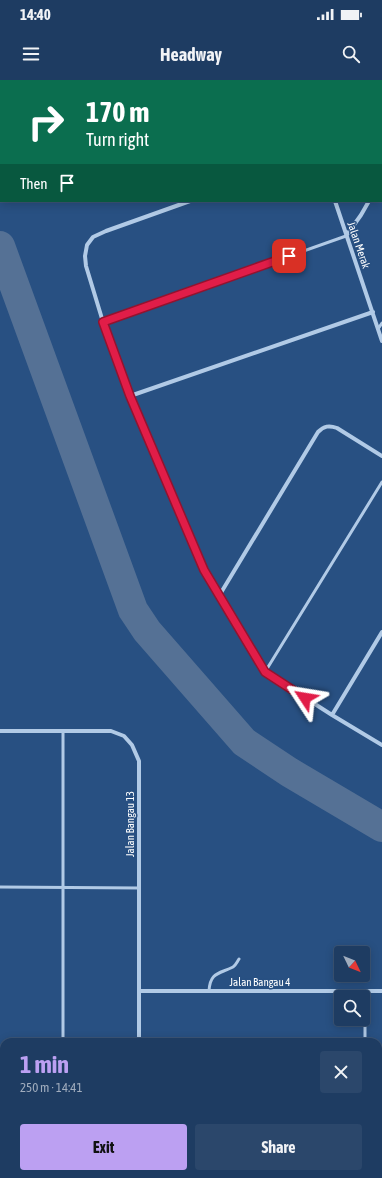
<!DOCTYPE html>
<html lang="en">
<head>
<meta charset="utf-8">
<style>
	:root { --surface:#1e3c62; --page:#2b476b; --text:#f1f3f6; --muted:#a1adbe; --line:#3c5677; --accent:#bca0f2 }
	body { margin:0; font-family:"Asap Condensed",sans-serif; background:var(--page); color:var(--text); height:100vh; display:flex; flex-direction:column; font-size:15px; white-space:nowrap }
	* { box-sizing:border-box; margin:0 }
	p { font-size:13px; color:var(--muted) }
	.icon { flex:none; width:22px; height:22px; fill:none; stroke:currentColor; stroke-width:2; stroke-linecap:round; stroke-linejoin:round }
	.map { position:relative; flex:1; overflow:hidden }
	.side { position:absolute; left:0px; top:958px; width:382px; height:140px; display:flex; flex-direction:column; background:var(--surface); border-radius:12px 12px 0 0; box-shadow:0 2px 10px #0003,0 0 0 1px var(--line) }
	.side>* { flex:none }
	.hud { position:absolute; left:0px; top:0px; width:382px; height:122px; box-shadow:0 2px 10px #0003,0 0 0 1px var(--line); background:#0b6e4f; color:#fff; overflow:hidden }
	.needle { width:26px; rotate:133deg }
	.controls { position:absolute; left:334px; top:866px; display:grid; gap:8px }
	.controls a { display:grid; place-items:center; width:36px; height:36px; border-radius:4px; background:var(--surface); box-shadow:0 2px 10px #0003,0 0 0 1px var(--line); font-size:20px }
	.pin { position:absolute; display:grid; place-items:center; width:34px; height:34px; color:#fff; margin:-17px; border-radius:8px; box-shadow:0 2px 6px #0006 }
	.me { position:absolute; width:44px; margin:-22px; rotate:303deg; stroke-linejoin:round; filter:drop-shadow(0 0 3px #0008) }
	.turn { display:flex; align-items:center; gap:14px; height:84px; padding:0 20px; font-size:18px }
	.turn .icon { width:52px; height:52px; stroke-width:2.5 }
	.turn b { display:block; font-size:28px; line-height:34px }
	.then { display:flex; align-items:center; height:38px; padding:0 20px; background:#0003; gap:8px; font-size:15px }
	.round { display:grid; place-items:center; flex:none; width:42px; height:42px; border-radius:4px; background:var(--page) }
	.overview { display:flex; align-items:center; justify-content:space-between; height:68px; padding:0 20px }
	h1 { font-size:24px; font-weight:700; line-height:30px; color:var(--accent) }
	.action { display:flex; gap:8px; margin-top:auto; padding:8px 20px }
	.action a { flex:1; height:46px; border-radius:4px; background:var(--accent); color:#111; font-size:16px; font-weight:700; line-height:46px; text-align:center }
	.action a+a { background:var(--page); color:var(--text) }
	.status { display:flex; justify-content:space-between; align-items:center; height:28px; padding:0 20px; background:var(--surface); direction:ltr }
	.status svg { height:11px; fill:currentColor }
	header { display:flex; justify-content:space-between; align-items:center; height:52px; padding:0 20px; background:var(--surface); font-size:18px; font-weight:700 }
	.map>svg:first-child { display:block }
</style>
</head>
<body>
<div class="status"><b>14:40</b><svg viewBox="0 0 49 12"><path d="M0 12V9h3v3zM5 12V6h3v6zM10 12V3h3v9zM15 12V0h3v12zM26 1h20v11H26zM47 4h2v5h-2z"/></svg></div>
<header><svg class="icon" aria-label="menu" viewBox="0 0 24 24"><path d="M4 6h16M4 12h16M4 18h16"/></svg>Headway<svg class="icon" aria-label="search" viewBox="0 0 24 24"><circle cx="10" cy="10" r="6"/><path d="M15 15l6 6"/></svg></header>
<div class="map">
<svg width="382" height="1098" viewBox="0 0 382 1098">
	<rect width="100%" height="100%" fill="#285082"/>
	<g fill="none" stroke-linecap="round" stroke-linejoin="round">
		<path stroke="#557195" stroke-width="30" d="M0,166L133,530L147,551L244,662L289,692L382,747"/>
		<path stroke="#b1cae6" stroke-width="3" d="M103,242L346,156
			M378,249L382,243
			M265,592L382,402
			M0,807L139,808
			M209,911C210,892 219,894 233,887C236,885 237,882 239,879
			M365,911V962
			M63,962V651
			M378,987H382
			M0,992H4
			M365,1094V1098
			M63,1098V1094"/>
		<path stroke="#b1cae6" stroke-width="4" d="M12,0V1
			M295,0L296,1
			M145,1L148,0
			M381,100L382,98
			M190,121L106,151L93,157L87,165L85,176L86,186L103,242L130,316L204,490L265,592L332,635L382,665
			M335,121L382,261
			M346,156L361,135L369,121
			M130,316L373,232
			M219,516L318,352C324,346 329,345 337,348L382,376
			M332,635L382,552
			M0,651H111L124,656L132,665L139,681V962
			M139,911H382
			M378,1063H382
			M138,1098V1094"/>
	</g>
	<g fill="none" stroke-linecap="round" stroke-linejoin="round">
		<g stroke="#92132f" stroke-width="10">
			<path id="route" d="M289,176L103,242L130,316L204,490L265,592L305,618"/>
		</g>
		<use href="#route" stroke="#e11d48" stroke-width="7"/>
	</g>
	<g text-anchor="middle" stroke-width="3" stroke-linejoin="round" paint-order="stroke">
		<g font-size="11" fill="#fff" stroke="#285082">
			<text transform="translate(359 165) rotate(71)" y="4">Jalan Merak</text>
			<text transform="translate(130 744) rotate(-90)" y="4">Jalan Bangau 13</text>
			<text x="260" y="906">Jalan Bangau 4</text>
		</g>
	</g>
</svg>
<div class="controls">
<a><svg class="needle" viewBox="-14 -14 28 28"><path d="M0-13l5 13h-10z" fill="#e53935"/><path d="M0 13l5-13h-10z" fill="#a1adbe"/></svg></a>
<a><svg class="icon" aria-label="search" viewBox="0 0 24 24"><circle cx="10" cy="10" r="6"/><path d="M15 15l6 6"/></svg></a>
</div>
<div class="pin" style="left:289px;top:176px;background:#d93025"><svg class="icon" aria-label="arrive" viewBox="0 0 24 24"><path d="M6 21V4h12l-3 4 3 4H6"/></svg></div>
<svg class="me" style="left:305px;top:618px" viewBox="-20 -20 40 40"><path d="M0-17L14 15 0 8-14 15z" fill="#e11d48" stroke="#fff" stroke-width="4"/></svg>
<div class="hud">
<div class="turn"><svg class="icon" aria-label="right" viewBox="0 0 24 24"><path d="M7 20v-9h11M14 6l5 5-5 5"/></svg><div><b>170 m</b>Turn right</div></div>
<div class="then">Then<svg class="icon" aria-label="arrive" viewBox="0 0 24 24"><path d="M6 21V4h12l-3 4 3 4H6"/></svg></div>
</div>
<section class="side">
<div class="overview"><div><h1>1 min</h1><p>250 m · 14:41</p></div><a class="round"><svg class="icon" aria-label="close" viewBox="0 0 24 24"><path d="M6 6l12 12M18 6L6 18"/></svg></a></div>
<div class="action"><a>Exit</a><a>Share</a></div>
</section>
</div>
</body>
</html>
